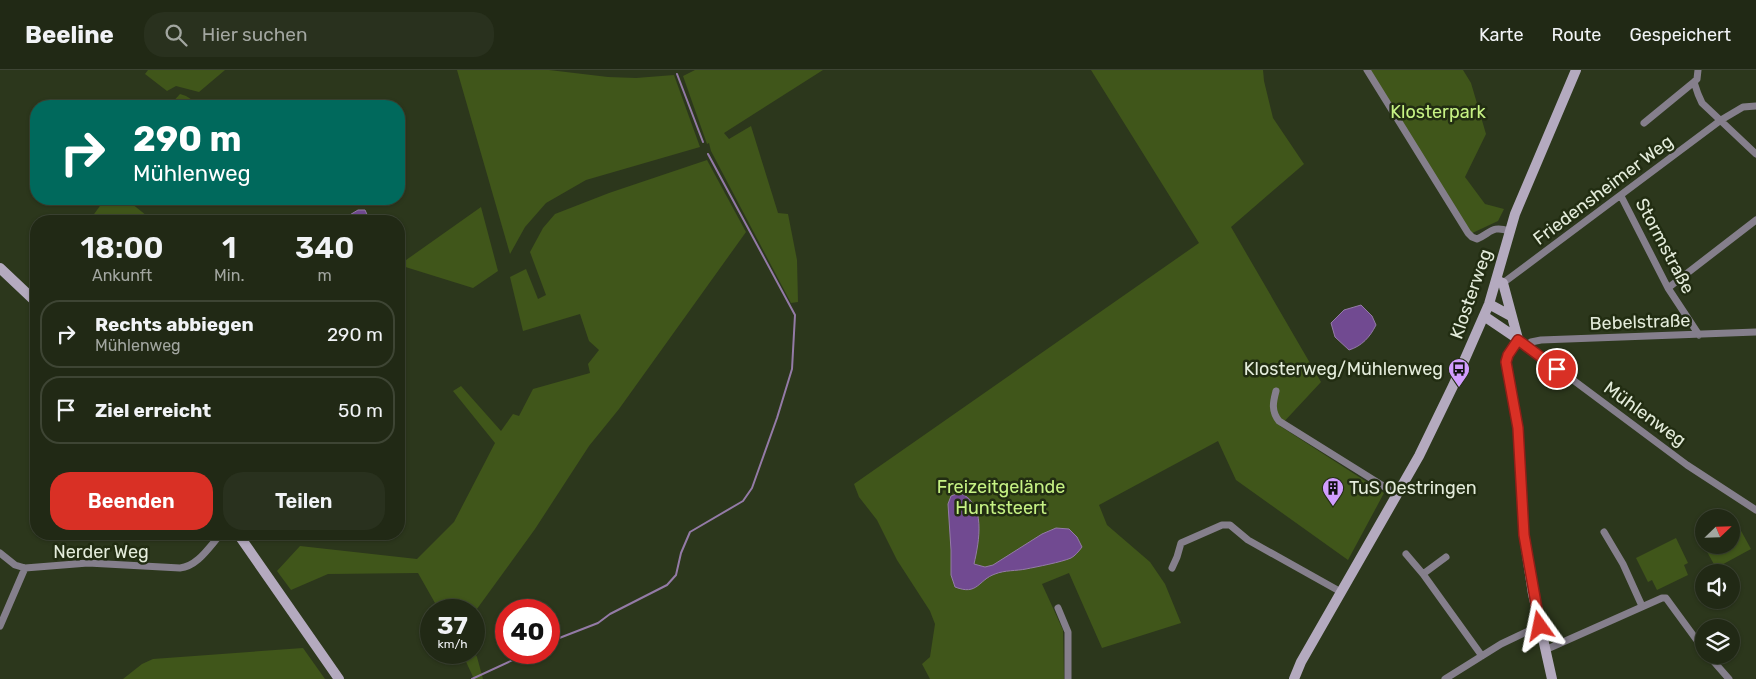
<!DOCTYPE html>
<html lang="de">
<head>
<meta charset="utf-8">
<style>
	:root { --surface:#212915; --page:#29311e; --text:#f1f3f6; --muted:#a2a6a0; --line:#3e4534; --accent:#d93025 }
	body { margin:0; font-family:Rubik,sans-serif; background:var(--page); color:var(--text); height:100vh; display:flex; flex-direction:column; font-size:19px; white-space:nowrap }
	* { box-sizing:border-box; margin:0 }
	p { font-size:16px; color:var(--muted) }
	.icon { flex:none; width:28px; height:28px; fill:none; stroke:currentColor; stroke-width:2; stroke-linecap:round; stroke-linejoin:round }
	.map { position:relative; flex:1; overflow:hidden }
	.side { position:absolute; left:30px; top:145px; width:375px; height:325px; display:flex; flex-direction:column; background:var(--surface); border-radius:20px; box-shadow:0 1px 4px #0004,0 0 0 1px var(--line) }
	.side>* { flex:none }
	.hud { position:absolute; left:30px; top:30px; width:375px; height:105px; border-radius:20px; box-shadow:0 1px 4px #0004,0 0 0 1px var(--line); background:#00695c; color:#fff; overflow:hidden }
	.needle { width:32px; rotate:67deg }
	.tools { position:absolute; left:1695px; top:439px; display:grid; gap:10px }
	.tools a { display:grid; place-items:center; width:45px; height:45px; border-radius:50%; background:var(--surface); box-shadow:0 1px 4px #0004,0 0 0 1px var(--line); font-size:25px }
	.speed { position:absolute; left:420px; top:529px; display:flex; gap:10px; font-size:25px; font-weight:700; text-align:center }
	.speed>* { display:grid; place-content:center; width:65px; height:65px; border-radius:50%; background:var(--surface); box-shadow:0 1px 4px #0004,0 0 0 1px var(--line); line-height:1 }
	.speed small { font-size:12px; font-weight:400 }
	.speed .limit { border:8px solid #d22; background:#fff; color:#111 }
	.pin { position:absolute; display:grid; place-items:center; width:42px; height:42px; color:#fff; margin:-21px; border:2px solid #fff; border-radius:50%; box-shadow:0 1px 5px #0007 }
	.me { position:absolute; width:55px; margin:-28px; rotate:348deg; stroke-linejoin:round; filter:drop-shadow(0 0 4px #0008) }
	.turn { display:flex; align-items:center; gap:18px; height:105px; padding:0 20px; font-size:22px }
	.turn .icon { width:65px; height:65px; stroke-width:2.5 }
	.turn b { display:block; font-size:35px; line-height:42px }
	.eta { display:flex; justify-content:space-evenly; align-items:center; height:85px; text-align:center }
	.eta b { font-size:30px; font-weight:600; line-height:35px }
	.primary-button { display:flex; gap:10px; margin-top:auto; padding:10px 20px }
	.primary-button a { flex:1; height:58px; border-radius:20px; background:var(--accent); color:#fff; font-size:20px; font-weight:600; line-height:58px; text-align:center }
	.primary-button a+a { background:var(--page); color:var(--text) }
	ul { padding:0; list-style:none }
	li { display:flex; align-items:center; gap:15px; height:68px; margin:0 10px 8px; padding:0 10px; border:2px solid var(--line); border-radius:20px }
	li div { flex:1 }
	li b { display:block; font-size:19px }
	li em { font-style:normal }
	header { display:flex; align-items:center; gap:30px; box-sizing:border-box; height:70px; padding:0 25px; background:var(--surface); border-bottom:1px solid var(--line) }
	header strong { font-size:24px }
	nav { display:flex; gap:28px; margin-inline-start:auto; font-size:18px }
	.search { width:350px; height:45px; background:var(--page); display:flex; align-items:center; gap:12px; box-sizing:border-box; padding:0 18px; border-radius:20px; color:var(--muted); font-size:19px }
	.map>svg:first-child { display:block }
</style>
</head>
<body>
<header>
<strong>Beeline</strong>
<div class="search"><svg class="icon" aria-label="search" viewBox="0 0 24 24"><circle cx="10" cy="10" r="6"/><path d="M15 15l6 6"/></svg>Hier suchen</div>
<nav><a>Karte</a><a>Route</a><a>Gespeichert</a></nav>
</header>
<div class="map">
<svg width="1756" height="609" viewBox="0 0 1756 609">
	<rect width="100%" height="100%" fill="#2c371c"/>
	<path fill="#40561a" d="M148,0H225L199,22L176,16L167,21L145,4Z
		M457,0H549L608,7L636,8L674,5L700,77L586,110L546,133L525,157L510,184Z
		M695,0H823L724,63L729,69L751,56L778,143L788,144L797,190L798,232L791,233L711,81L709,73L707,74L683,6Z
		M1091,0H1263L1264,11L1273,48L1304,94L1231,157L1321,312L1280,356L1384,423L1348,490L1236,410L1218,371L1099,435L1107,455L1150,492L1165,514L1181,553L1102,578L1069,503L1042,514L1063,560L1064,609H930L922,594L930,587L935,554L930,541L897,490L877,450L859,427L854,414L1199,173Z
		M1365,0H1463L1471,13L1486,64L1465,107L1485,134L1504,139L1498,151L1468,165Z
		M180,24L186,26L202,36H169Z
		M707,90L746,162L619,339L589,376L535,459L474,543V540H439L418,503L328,504L291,520L277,501L300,476L417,489L454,452L495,373L453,321L461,316L501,361L513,344L519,346L533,319L590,303L588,294L599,280L589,271L580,244L523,261L510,207L526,199L538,229L546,225L530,182L543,158L555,144L609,123Z
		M105,129H126L152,150L151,151H89Z
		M481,137L498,201L473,218L399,195Z
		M1740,459L1751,479L1716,498L1705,478L1711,475H1731V464Z
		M1676,468L1688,493L1684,495L1688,505L1657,520L1652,510L1648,512L1636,488Z
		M303,578L325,609H123L142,594L153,589Z
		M474,581L477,587L483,609H474L462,583L474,582Z"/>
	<path fill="#714a91" stroke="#947ba7" d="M358,140H365L370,151H344L343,149Z
		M1361,235L1372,246L1376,255C1370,267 1362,276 1349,280L1335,267L1331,253L1344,240Z
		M959,423C987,432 979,472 974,494L985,497L993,495L1042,464L1056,458L1069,459L1077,467L1082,477C1079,481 1075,486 1071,488C1062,492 1036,497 1026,499C1016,501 1005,500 995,504C978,510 978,526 955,517L951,505V480L948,434L951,426Z"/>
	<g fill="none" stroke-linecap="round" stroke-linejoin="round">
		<path stroke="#947ba7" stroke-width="2" d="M677,4L703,72
			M549,572L598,553L610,544L667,515L676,505L681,483L690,462L743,431L752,418L777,348L792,299L795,245L708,84
			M472,609L530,582"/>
		<path stroke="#857f8c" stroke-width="7" d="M1367,0L1468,163L1472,167L1477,169C1491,163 1492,155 1509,161
			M1698,0L1697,9L1694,12L1698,24L1702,33L1756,84
			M1644,53L1694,12
			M1621,126L1668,218L1699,265
			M1503,213L1721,50L1743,37L1756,36
			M1668,218L1756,150
			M1518,269L1687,395L1756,440
			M1526,276L1531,272L1541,270L1756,262
			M1276,321C1273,332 1271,341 1279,351L1396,424
			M1604,462L1623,494L1642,536
			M0,483L15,495L25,498L88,493L180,498C198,496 209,477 221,464
			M1406,484L1423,504
			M1446,487L1423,504L1482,586
			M1172,498L1177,487L1181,473L1222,455H1230L1248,470L1341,522
			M1058,538L1068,562V609
			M0,556L25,498
			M1545,580L1662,528H1666L1704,580
			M1708,585L1729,609
			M1445,609L1501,574L1539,556"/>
		<path stroke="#b4aabf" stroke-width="10" d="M0,198L36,232
			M1496,210L1503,213L1518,269
			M1489,234L1511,246
			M1484,246L1518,269
			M1518,269L1508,285L1506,292L1518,358L1524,465L1533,524L1552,609
			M238,464L339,609
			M1294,609L1301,592L1419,386L1453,316L1489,234L1515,144L1576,0"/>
	</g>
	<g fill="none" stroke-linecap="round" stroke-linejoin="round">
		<g stroke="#8d1f18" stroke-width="12">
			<path id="route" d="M1540,556L1524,465L1518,358L1506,292L1508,285L1518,270L1557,299"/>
		</g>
		<use href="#route" stroke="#d93025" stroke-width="9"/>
	</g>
	<defs>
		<g id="bus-pin" transform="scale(1.125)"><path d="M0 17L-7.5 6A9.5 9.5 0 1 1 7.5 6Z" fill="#d19dfe" stroke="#222d12"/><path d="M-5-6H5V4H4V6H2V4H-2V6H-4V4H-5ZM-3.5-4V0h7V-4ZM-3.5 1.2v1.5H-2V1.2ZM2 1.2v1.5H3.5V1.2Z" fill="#111"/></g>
		<g id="building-pin" transform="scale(1.125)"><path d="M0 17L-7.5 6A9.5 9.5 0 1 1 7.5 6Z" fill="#d19dfe" stroke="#222d12"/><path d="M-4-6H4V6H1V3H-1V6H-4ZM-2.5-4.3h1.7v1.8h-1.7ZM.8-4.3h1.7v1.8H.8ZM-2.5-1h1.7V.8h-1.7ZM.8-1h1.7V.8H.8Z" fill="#111"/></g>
	</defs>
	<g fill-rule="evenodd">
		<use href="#bus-pin" x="1459" y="299"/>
		<use href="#building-pin" x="1333" y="418"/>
	</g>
	<g text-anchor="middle" stroke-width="5" stroke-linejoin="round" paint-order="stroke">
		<g font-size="18" fill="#c6f284" stroke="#222d12">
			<text x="1438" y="48">Klosterpark</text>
			<text x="1001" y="423">Freizeitgelände<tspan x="1001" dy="21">Huntsteert</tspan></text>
		</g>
		<g font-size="18" fill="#e4ecdb" stroke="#222d12">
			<text transform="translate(1603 120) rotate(-37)" y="6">Friedensheimer Weg</text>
			<text transform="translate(1665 176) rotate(62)" y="6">Stormstraße</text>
			<text transform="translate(1471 224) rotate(-71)" y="6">Klosterweg</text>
			<text transform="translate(1640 252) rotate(-2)" y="6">Bebelstraße</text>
			<text transform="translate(1645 344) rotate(36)" y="6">Mühlenweg</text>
			<text x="101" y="488">Nerder Weg</text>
		</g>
		<g font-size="18" fill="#e4ecdb" stroke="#222d12" text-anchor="end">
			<text x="1443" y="305">Klosterweg/Mühlenweg</text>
			<text x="1349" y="424" text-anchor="start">TuS Oestringen</text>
		</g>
	</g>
</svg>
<div class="tools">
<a><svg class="needle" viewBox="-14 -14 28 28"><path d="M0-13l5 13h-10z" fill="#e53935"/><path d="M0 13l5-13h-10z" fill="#a2a6a0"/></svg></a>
<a><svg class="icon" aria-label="sound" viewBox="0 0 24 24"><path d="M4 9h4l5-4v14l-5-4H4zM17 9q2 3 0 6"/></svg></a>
<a><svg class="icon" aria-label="layers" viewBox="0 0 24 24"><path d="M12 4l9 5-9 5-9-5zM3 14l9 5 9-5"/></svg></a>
</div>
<div class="speed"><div>37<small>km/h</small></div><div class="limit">40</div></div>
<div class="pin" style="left:1557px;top:299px;background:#d93025"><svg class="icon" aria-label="arrive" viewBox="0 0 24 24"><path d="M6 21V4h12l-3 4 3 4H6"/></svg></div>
<svg class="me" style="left:1540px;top:556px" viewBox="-20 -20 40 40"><path d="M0-17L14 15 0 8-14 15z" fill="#d93025" stroke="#fff" stroke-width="4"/></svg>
<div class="hud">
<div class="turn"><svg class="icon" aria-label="right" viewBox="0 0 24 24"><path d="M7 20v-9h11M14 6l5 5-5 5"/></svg><div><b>290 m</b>Mühlenweg</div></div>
</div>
<section class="side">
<div class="eta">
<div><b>18:00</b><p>Ankunft</p></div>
<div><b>1</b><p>Min.</p></div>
<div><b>340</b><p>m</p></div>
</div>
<ul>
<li><svg class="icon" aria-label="right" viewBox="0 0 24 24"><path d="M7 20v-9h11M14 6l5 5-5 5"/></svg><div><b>Rechts abbiegen</b><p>Mühlenweg</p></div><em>290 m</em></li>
<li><svg class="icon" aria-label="arrive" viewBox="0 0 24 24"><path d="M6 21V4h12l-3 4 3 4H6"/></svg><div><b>Ziel erreicht</b></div><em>50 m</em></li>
</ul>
<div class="primary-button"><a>Beenden</a><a>Teilen</a></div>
</section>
</div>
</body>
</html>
